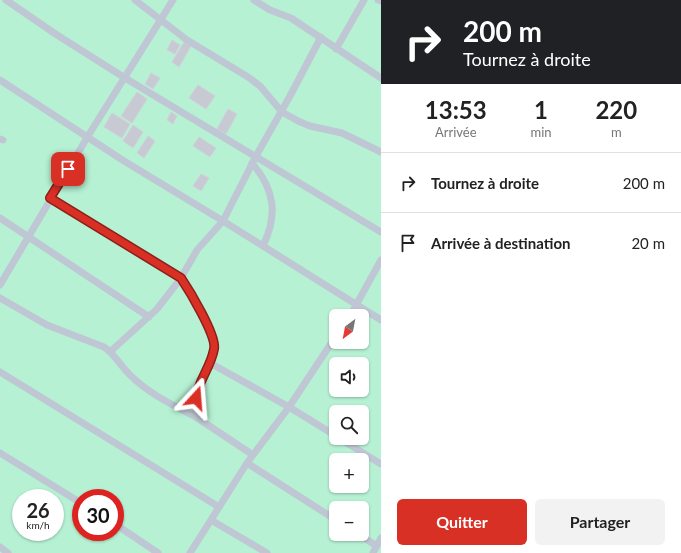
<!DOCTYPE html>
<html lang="fr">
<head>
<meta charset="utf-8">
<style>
	:root { --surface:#fff; --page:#f2f2f2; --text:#222; --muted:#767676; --line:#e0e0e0; --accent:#d93025 }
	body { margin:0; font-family:Lato,sans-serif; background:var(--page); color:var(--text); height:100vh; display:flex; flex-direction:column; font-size:15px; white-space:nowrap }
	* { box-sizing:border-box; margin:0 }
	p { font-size:13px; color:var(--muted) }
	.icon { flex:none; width:22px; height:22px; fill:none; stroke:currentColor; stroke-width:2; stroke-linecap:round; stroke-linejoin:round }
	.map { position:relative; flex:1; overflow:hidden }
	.side { display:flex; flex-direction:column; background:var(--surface); width:300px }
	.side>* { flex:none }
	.top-card { background:#202124; color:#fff; overflow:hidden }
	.needle { width:26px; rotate:212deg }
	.fabs { position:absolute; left:329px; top:309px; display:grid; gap:8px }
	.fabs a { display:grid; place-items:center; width:40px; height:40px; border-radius:6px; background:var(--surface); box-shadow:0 1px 3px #0004; font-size:20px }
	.speed { position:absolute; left:12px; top:489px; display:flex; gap:8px; font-size:20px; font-weight:700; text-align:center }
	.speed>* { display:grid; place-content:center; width:52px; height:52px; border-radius:50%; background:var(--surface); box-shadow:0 1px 3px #0004; line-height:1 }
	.speed small { font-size:10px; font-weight:400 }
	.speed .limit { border:6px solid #d22; background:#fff; color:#111 }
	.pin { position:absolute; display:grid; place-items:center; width:34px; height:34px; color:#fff; margin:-17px; border-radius:8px; box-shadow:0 2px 6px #0006 }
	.me { position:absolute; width:44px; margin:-22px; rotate:19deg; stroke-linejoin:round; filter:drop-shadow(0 0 3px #0008) }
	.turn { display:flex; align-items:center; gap:14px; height:84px; padding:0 16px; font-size:18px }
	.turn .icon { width:52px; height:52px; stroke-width:2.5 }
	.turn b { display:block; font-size:28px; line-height:34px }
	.eta { display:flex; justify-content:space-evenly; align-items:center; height:68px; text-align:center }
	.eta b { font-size:24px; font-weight:700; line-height:28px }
	.primary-button { display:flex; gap:8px; margin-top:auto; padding:8px 16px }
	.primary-button a { flex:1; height:46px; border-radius:6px; background:var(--accent); color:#fff; font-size:16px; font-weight:700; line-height:46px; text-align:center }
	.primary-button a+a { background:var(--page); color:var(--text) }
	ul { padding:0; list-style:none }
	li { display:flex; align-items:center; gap:12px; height:60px; padding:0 16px; border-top:1px solid var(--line) }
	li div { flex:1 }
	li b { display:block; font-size:15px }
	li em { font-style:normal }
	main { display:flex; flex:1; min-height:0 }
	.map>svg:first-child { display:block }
</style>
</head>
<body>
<main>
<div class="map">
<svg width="381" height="553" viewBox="0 0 381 553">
	<rect width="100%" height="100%" fill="#f0ecec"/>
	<path fill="#b6f1d3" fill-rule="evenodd" d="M0,0H381V553H0ZM336,316H362V342H336ZM336,364H362V390H336ZM336,412H362V438H336ZM336,460H362V486H336ZM21,498H55V532H21ZM81,498H115V532H81ZM336,508H362V534H336Z"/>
	<path fill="#c8cad3" stroke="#d0d1d9" d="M172,40L180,45L175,54L167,50Z
		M184,42L191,46L179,67L172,62Z
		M151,73L160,78L153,89L145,84Z
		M198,85L215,96L206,109L189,98Z
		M137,92L147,99L132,123L121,116Z
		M228,109L237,114L226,134L217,129Z
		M171,112L177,116L173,124L167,120Z
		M112,113L130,124L122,138L104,127Z
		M133,125L143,132L133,148L123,141Z
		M148,136L155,141L144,158L137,153Z
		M199,137L216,148L210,157L193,146Z
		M201,174L209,178L201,191L193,186Z"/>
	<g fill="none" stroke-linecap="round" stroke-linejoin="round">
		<path stroke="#bec7d3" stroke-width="7" d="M6,0L57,35L125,78L381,232
			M135,0L187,40L248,77L260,86L282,112L298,121L310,126L342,133L381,152
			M254,0L270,10L291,18L381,78
			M378,0L381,1
			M336,49L364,0
			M0,80L124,161L223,221L381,320
			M0,139L3,140
			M252,163C275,190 278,215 263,246
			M50,198L181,278L157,309L111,351
			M0,218L149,317
			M0,285L88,136L173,0
			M0,298L47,325L104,347C115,354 121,367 131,376C151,395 171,404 196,417
			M350,316L381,260
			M210,363L289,407L336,436
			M0,372L219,507
			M339,438L381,464
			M0,453L81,503
			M253,455L196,417L197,388L206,374L215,348L214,337L181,278L197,250L223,221L256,156L290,96L321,37
			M247,463L336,520
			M211,520L267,553
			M115,524L158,553
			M358,534L377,546
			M0,547L8,553
			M190,553L247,463L289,407L336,336
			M373,553L381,538"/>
	</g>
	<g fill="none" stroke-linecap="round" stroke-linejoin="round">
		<g stroke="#8d1f18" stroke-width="10">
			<path id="route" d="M68,169L50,198L181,278C189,290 217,336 214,349C211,367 198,381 196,398"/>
		</g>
		<use href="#route" stroke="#d93025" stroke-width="7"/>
	</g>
</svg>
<div class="fabs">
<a><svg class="needle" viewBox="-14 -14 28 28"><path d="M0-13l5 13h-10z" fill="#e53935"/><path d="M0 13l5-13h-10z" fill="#767676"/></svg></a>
<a><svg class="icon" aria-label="sound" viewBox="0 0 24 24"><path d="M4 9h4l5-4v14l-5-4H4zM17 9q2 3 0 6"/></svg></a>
<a><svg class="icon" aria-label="search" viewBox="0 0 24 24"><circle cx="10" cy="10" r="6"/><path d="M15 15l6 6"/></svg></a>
<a>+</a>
<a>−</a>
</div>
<div class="speed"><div>26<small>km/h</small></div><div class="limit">30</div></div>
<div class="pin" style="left:68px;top:169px;background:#d93025"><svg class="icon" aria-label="arrive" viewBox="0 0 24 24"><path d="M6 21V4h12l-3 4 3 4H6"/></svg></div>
<svg class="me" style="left:196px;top:398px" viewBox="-20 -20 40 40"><path d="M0-17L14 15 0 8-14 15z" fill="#d93025" stroke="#fff" stroke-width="4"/></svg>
</div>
<section class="side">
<div class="top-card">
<div class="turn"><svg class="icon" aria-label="right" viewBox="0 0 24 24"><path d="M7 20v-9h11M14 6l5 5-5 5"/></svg><div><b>200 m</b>Tournez à droite</div></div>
</div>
<div class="eta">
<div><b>13:53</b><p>Arrivée</p></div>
<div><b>1</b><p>min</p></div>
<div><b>220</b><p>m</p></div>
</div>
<ul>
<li><svg class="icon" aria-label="right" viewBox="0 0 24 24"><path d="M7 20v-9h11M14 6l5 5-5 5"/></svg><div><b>Tournez à droite</b></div><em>200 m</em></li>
<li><svg class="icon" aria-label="arrive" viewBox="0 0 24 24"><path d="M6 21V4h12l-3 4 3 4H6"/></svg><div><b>Arrivée à destination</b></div><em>20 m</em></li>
</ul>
<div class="primary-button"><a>Quitter</a><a>Partager</a></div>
</section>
</main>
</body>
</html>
